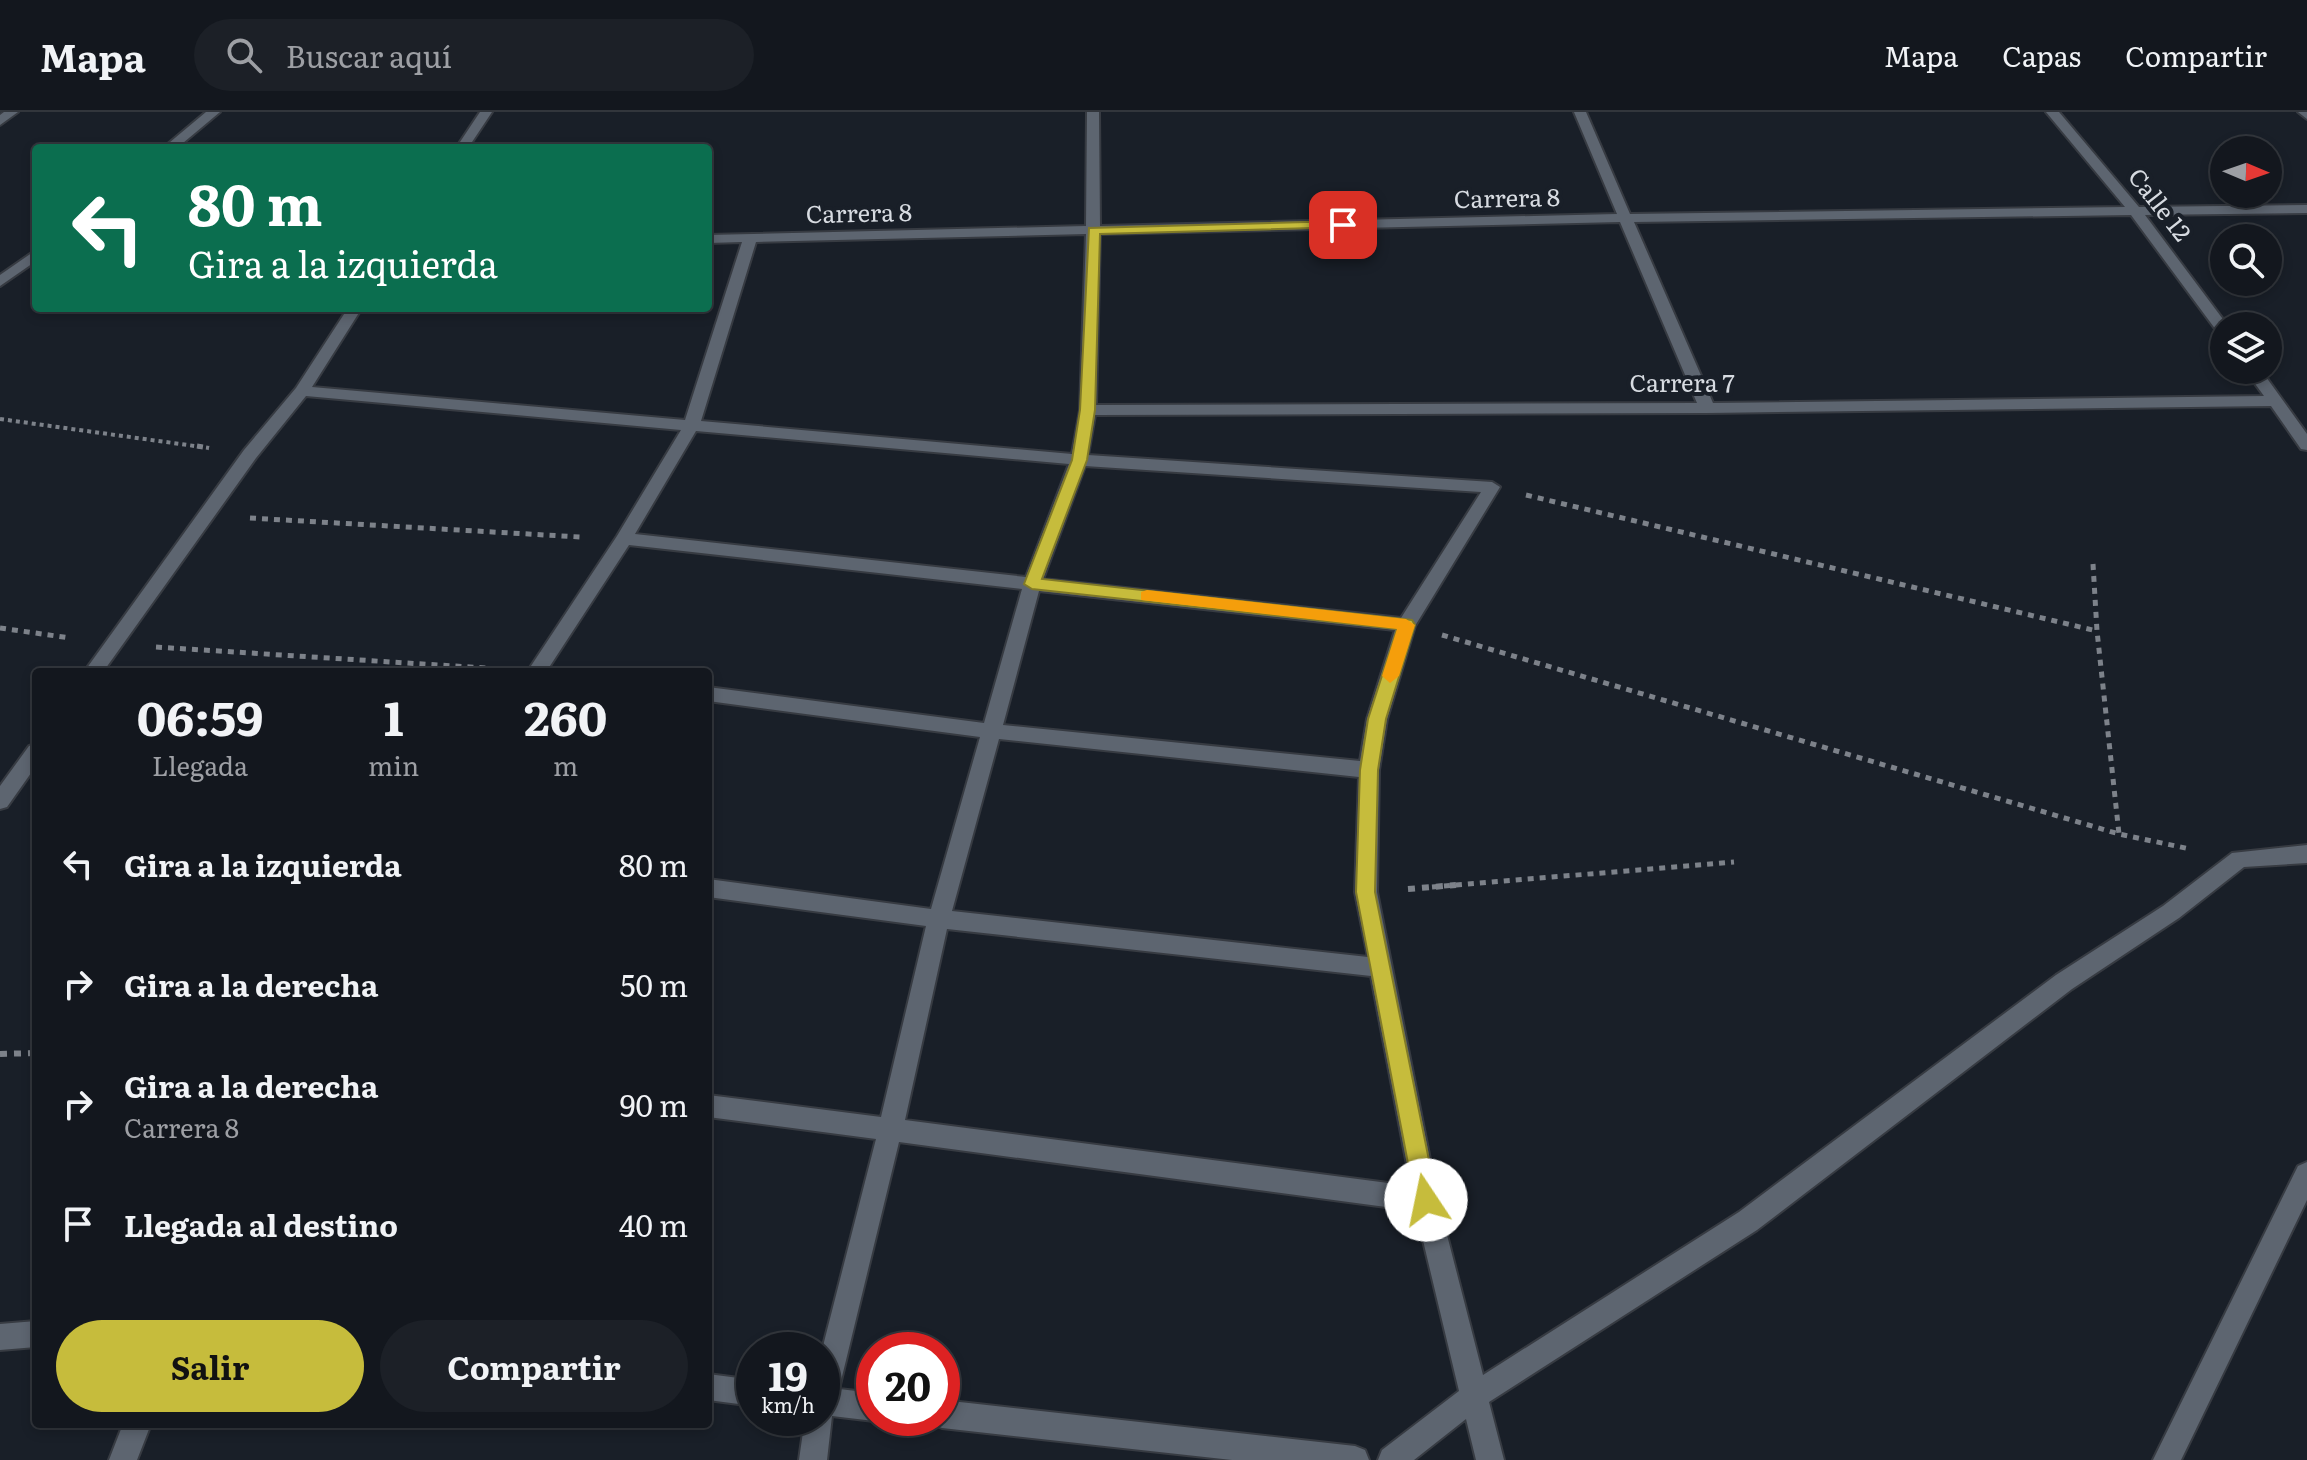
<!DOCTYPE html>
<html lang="es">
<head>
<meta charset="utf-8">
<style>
	:root { --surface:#13171e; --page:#1c2027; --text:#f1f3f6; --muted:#9d9fa4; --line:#32363c; --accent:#c6bc3c }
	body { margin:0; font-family:Literata,serif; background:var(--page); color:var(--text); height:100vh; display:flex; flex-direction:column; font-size:30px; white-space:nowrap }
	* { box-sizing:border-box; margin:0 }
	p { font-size:26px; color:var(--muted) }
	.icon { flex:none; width:44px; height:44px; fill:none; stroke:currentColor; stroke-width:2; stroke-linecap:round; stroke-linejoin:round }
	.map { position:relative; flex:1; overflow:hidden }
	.side { position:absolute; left:32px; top:556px; width:680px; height:760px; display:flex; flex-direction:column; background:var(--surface); border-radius:8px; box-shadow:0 4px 12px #0003,0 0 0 2px var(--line) }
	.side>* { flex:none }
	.banner { position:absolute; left:32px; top:32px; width:680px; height:168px; border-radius:8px; box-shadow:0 4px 12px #0003,0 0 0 2px var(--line); background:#0b6e4f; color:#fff; overflow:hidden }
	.needle { width:52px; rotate:92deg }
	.tools { position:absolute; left:2210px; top:24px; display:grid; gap:16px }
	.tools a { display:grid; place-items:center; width:72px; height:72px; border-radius:50%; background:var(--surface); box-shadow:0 4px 12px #0003,0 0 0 2px var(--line); font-size:40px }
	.speed { position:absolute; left:736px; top:1220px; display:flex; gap:16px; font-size:40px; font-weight:700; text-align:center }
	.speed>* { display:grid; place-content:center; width:104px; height:104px; border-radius:50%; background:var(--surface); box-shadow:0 4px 12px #0003,0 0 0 2px var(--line); line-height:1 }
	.speed small { font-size:20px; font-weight:400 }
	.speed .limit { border:12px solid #d22; background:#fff; color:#111 }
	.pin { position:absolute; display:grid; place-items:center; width:68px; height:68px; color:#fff; margin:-34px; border-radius:16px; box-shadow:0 4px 12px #0006 }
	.me { position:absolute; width:88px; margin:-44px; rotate:349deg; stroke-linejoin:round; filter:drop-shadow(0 0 6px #0008) }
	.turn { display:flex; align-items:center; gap:28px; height:168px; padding:0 24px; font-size:36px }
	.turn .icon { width:104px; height:104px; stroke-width:2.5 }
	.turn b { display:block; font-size:56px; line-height:68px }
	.eta { display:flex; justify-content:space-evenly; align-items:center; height:136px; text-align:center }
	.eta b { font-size:48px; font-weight:700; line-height:56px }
	.button { display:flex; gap:16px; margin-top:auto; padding:16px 24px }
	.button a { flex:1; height:92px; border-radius:48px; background:var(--accent); color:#111; font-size:32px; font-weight:700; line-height:92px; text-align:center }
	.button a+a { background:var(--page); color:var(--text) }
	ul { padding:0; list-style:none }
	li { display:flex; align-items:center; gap:24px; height:120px; padding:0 24px }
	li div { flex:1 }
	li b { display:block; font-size:30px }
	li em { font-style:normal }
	header { display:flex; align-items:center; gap:48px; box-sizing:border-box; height:112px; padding:0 40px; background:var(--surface); border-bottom:2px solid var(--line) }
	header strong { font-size:38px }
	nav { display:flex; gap:44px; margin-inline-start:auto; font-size:28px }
	.search { width:560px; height:72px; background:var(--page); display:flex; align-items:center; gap:20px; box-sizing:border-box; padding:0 28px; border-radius:44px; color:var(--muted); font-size:30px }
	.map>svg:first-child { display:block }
</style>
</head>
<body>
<header>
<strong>Mapa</strong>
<div class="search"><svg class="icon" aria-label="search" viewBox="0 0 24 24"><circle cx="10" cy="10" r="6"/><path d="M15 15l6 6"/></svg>Buscar aquí</div>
<nav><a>Mapa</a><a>Capas</a><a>Compartir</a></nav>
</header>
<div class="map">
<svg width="2307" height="1348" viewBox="0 0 2307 1348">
	<rect width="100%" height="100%" fill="#191f28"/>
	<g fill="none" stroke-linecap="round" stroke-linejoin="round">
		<g stroke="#373b42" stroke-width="4">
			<path id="minor" d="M4,0H18L0,13V3Z
				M206,0H220L177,36H163Z
				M480,0H492L468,36H456Z
				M1087,0H1099L1100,114L1617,102L1574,0H1586L1630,102L2125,95L2046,0H2059L2139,95L2307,93V101L2145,103L2228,214H2224V223L2219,222L2131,103L1634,110L1713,291L2264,284L2245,258H2261L2307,322V338L2301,337L2271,294L1707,301L1095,303L1088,343L1492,370L1500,375L1415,514L1387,607L1379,658L1377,780L1438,1088L1483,1263L1739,1100L2056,863L2163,794L2232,741L2307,733V751L2244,755L2179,806L2072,877L1757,1118L1489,1290L1504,1348H1476L1466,1307L1414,1348H1378L1382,1338L1459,1279L1416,1099L899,1030L839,1277L874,1281V1306H880L874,1309L832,1304L827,1348H799L805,1306H822V1238L876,1027L708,1005V983L881,1005L926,814L708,785V767L931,797L980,625L708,589V575L984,611L1022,477L629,433L546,560H527L617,424L681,318L306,284L256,346L103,560H84L244,338L296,276L348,196H362L312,275L685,308L742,130L708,131V123L1086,114ZM1620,110L1697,291L1096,293L1100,122ZM1086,122L1080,298L1072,342L701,309L756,130ZM696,319L1069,352L1026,465L635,422ZM1085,354L1481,380L1401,506L1043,467ZM1039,479L1395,518L1367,607L1360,649L1003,613ZM999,627L1359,665L1355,780L1368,845L952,799ZM947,817L1371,864L1411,1074L905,1008Z
				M2298,0H2307V7Z
				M36,138V149L0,174V163Z
				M36,631V654L7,695L0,697V674L29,634Z
				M2307,1050V1088L2181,1348H2153L2298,1054Z
				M36,1209V1235L0,1238V1212Z
				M708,1262L754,1268V1294L708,1288Z
				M942,1288L1355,1334L1365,1338L1369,1348H1232L942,1316L932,1312L930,1306H942Z
				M123,1312H151L137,1348H109Z"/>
		</g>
		<path stroke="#7d828a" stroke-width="4" stroke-dasharray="4 4" stroke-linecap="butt" d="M0,307L209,336"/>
		<path stroke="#7d828a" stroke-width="5" stroke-dasharray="6 6" stroke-linecap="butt" d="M197,334L209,336
			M1526,383L2097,519
			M250,406L580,425
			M2093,452L2097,519L2119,722
			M0,516L70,526
			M1442,523L2119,722L2190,737
			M156,535L501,557
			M1432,775L1734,750"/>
		<path stroke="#7d828a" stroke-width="6" stroke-dasharray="7 7" stroke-linecap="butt" d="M1408,777L1456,773
			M0,942L36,941"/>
		<use href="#minor" fill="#5d6570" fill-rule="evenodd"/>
	</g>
	<path fill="#c6bc3c" stroke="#817a27" stroke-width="2" d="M1343,109L1347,110V115L1100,122L1095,298L1087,348L1042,467L1412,508L1415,513L1386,607L1378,658L1375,780L1437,1088L1434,1095L1426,1099L1418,1095L1415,1088L1356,780L1360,658L1368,607L1397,517L1032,477L1024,472L1072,348L1080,298L1089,116Z"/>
	<path fill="#f59e0b" d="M1147,478L1406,507L1415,513L1399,564L1390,571L1382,564L1397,517L1141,488V480Z"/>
	<g text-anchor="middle" stroke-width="8" stroke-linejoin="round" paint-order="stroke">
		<g font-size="24" fill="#d7dbe1" stroke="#191f28">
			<text transform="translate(1507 87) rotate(-1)" y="8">Carrera 8</text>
			<text transform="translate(2159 93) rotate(52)" y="8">Calle 12</text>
			<text transform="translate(859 102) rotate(-1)" y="8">Carrera 8</text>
			<text x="1682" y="280">Carrera 7</text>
		</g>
	</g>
</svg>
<div class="tools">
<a><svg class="needle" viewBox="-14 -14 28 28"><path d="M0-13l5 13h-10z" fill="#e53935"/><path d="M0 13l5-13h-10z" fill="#9d9fa4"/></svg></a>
<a><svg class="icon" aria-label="search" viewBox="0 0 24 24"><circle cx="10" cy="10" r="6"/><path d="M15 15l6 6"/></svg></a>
<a><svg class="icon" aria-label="layers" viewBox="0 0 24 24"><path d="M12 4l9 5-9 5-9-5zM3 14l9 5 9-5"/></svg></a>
</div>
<div class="speed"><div>19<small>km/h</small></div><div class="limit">20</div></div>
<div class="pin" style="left:1343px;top:113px;background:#d93025"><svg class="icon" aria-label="arrive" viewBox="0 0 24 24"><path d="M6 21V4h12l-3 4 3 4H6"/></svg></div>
<svg class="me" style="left:1426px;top:1088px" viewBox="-20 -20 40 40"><circle r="19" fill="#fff"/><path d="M0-13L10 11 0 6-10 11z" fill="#c6bc3c"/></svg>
<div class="banner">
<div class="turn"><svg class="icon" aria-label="left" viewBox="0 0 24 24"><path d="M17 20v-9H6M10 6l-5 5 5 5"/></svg><div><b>80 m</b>Gira a la izquierda</div></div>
</div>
<section class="side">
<div class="eta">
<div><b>06:59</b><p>Llegada</p></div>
<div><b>1</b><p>min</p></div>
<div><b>260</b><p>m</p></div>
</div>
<ul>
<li><svg class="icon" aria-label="left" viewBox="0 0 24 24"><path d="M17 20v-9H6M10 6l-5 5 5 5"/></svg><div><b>Gira a la izquierda</b></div><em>80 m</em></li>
<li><svg class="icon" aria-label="right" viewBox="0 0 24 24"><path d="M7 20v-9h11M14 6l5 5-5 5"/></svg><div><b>Gira a la derecha</b></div><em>50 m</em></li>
<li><svg class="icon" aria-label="right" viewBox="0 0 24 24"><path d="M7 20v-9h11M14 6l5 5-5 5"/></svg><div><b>Gira a la derecha</b><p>Carrera 8</p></div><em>90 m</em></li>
<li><svg class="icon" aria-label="arrive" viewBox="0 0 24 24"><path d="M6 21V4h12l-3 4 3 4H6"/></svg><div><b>Llegada al destino</b></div><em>40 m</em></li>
</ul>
<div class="button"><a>Salir</a><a>Compartir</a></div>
</section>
</div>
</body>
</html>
